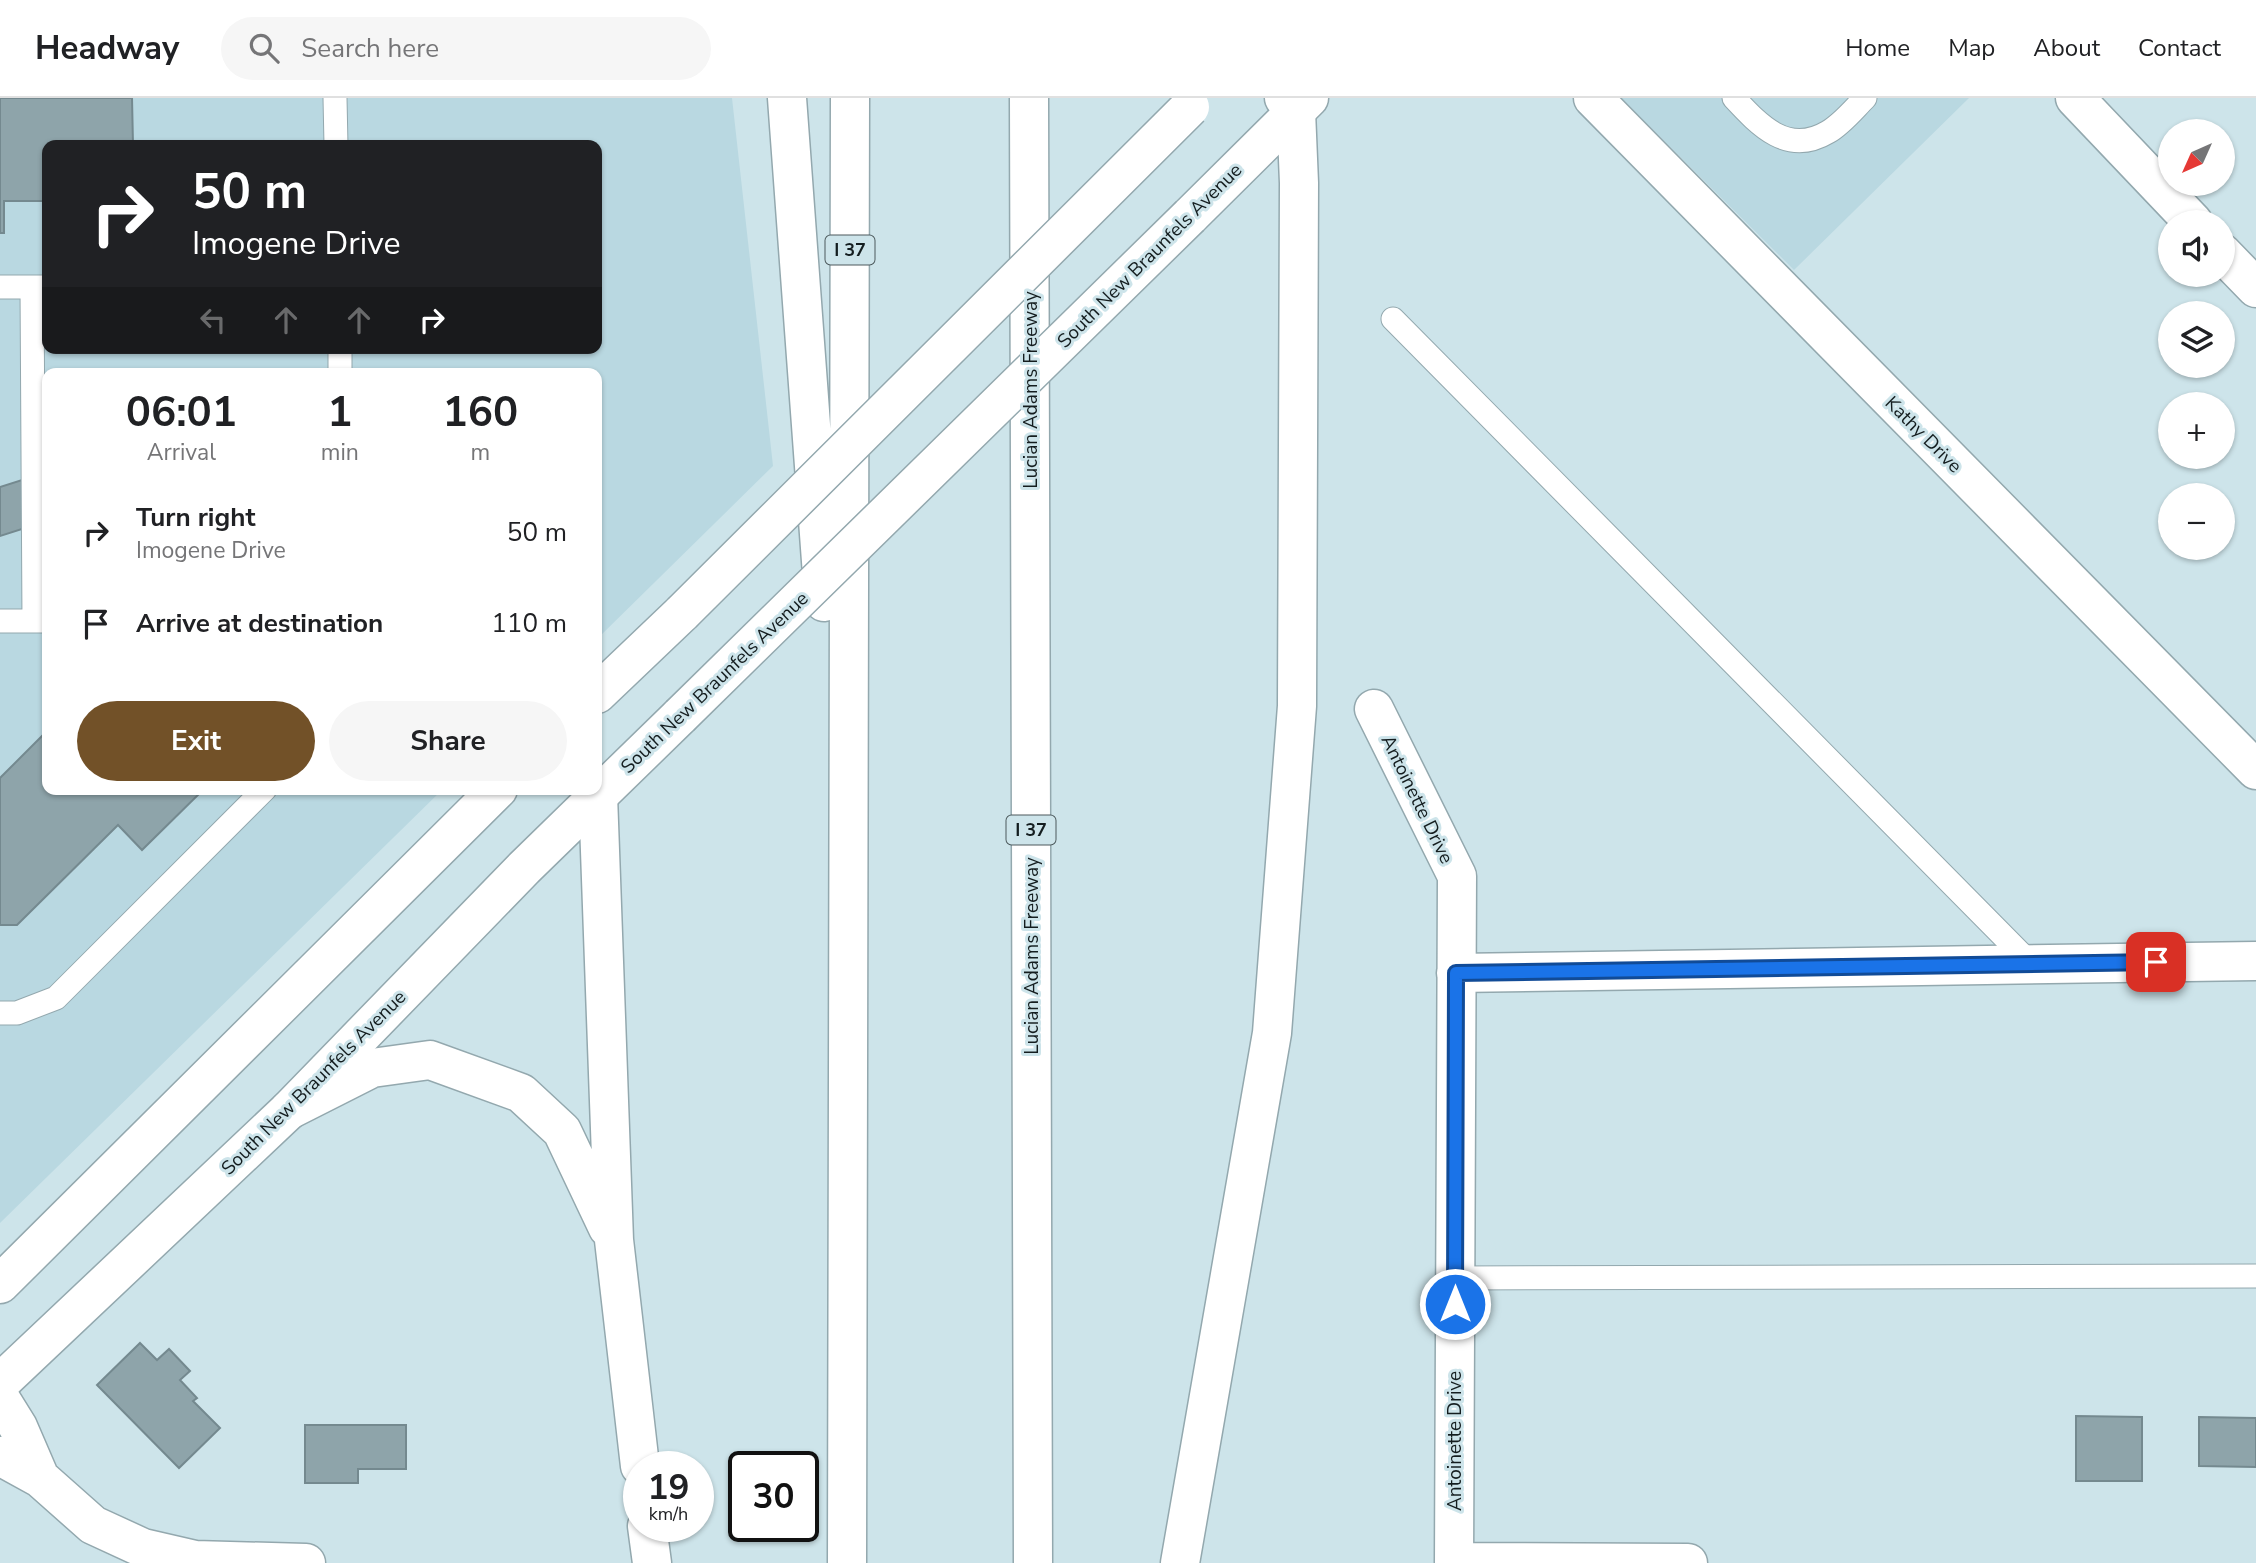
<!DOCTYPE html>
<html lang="en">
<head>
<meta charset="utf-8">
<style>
	:root { --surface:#fff; --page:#f6f6f6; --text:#202124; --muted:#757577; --line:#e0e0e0; --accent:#725128 }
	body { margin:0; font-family:"Nunito Sans",sans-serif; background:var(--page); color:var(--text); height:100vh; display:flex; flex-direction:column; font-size:26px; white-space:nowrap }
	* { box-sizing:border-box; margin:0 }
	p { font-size:23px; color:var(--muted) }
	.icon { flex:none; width:38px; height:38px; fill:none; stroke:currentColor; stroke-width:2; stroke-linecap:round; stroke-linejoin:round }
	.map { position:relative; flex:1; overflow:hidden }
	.details { position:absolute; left:42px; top:270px; width:560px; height:427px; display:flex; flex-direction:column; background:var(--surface); border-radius:14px; box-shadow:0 2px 5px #0004 }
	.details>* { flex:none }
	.banner { position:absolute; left:42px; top:42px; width:560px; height:214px; border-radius:14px; box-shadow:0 2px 5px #0004; background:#202124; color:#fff; overflow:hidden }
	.needle { width:46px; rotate:225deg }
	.tools { position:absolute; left:2158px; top:21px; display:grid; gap:14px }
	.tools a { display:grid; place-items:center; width:77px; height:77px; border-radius:50%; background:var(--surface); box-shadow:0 2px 5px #0004; font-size:35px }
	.speed { position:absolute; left:623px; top:1353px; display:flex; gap:14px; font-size:35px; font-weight:700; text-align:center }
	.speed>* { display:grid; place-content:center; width:91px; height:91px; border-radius:50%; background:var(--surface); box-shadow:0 2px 5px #0004; line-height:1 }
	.speed small { font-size:18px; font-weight:400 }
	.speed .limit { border:4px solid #111; border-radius:10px; background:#fff; color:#111 }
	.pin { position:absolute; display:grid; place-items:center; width:60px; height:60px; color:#fff; margin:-30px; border-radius:14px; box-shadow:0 4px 10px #0006 }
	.me { position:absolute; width:77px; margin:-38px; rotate:0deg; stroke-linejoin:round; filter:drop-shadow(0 0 5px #0008) }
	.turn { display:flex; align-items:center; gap:24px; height:147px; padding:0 35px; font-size:32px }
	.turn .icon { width:91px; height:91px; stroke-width:2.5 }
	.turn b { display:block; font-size:49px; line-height:60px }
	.lanes { display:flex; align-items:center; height:66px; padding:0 35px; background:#0003; justify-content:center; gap:35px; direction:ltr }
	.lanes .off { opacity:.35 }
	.eta { display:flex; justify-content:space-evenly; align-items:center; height:119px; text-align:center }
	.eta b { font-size:42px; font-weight:700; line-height:49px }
	.primary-button { display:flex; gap:14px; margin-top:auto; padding:14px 35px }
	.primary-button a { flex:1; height:80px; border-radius:42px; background:var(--accent); color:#fff; font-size:28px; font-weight:700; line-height:80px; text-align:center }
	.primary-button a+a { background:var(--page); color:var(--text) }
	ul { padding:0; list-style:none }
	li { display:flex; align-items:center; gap:21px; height:91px; padding:0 35px }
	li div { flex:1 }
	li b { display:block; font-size:26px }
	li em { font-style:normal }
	header { display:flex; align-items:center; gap:42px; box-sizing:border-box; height:98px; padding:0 35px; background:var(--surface); border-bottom:2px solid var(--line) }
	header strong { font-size:33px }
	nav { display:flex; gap:38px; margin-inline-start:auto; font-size:24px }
	.search { width:490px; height:63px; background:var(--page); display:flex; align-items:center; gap:18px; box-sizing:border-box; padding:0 24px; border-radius:38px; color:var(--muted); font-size:26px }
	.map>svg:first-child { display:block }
</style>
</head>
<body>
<header>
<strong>Headway</strong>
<div class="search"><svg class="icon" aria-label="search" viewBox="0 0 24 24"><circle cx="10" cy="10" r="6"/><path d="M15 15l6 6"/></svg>Search here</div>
<nav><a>Home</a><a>Map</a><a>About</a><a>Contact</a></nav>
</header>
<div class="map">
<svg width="2256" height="1465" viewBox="0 0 2256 1465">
	<rect width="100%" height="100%" fill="#cde4ea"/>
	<path fill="#b9d8e1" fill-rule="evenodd" d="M0,0H732L773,368L597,541V275H47V691H443L0,1125ZM47,47H597V250H47Z
		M1621,0H1969L1794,172Z"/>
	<path fill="#8ea4aa" stroke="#74898f" stroke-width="2" d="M0,0H132L133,47H47V103H4V135H0Z
		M47,374V423L0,438V389Z
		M47,633V691H204L142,752L118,727L17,827H0V680Z
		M140,1245L157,1262L169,1251L190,1273L180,1282L197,1300L193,1303L220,1330L179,1370L97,1287Z
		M2076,1318L2142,1319V1383H2076Z
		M2199,1319L2256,1320V1369L2199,1368Z
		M305,1327H406V1371H358V1385H305Z"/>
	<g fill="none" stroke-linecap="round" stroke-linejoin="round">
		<g stroke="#93a8ae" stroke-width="25">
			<path id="lane" d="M335,0L336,47
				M1734,0C1760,28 1788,58 1828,34C1842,26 1854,11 1865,0
				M0,189H47
				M32,189L34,523
				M1393,221L2031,866
				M340,250V275
				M0,523H47
				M0,915H17L56,900L265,691
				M1455,1180L2256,1178"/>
		</g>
		<g stroke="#93a8ae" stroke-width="41">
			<path id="street" d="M1593,0L2256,672
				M1374,611L1457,778L1454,1465
				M1456,875L2256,863
				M0,1300L18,1329L40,1380
				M0,1358L40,1380L93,1427L143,1450L195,1462L306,1465
				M1454,1464L1688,1465"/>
		</g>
		<g stroke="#93a8ae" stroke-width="41">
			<path id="secondary" d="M2075,0L2193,124
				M1190,118L1309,0
				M2222,155L2256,190
				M597,596L682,515
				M0,1186L498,691
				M0,1285L289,1012L524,770L680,618"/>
		</g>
		<g stroke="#93a8ae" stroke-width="41">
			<path id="highway" d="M787,0L824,504
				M1029,0L1033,1465
				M593,691L598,697L614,1142L640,1368
				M289,1012L372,970L430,962L521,995L562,1033L608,1130
				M647,1428L652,1465
				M847,1465L850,0
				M1180,1465L1272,935L1297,608L1299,85L1296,13L1284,0"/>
		</g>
		<use href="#lane" stroke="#fff" stroke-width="23"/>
		<use href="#street" stroke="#fff" stroke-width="38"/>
		<use href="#secondary" stroke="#fff" stroke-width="38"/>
		<use href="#highway" stroke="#fff" stroke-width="38"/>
		<g stroke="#93a8ae" stroke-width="41" stroke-linecap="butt">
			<path id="secondary-bridge" d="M682,515L1190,9
				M680,618L1190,118"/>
		</g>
		<use href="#secondary-bridge" stroke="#fff" stroke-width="38"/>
	</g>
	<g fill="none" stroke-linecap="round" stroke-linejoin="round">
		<g stroke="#114b97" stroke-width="18">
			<path id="route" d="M1455,1206L1456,875L2156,864"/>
		</g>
		<use href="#route" stroke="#1a73e8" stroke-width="12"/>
	</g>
	<g text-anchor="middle" stroke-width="6" stroke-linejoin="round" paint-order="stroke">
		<g fill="#cde4ea" stroke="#4c595c" stroke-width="2">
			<rect x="825.5" y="137.5" width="49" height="29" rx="5"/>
			<rect x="1006.5" y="717.5" width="49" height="29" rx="5"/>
		</g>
		<g font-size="18" font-weight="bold" fill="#141d1f">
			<text x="850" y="158">I 37</text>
			<text x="1031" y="738">I 37</text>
		</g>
		<g font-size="19" fill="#141d1f" stroke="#cde4ea">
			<text transform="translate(1149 157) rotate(-45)" y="7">South New Braunfels Avenue</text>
			<text transform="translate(1030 292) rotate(-90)" y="7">Lucian Adams Freeway</text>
			<text transform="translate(1924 336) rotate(45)" y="7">Kathy Drive</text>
			<text transform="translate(714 584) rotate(-44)" y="7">South New Braunfels Avenue</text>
			<text transform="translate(1418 701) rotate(64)" y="7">Antoinette Drive</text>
			<text transform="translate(1031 858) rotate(-90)" y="7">Lucian Adams Freeway</text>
			<text transform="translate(313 984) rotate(-45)" y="7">South New Braunfels Avenue</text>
			<text transform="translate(1454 1343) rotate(-90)" y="7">Antoinette Drive</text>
		</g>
	</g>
</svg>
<div class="tools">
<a><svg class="needle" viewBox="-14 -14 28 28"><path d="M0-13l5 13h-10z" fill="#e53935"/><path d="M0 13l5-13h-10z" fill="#757577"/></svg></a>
<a><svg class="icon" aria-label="sound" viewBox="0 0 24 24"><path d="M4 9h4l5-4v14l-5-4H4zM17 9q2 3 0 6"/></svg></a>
<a><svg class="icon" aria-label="layers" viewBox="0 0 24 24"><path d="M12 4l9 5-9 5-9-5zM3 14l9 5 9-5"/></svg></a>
<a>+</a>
<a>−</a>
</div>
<div class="speed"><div>19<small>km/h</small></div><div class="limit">30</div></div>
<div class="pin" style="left:2156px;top:864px;background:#d93025"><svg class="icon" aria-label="arrive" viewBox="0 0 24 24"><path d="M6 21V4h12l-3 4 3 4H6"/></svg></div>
<svg class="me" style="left:1455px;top:1206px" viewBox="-20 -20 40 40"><circle r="17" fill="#1a73e8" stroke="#fff" stroke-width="3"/><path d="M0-11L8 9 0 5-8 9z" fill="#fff"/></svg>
<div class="banner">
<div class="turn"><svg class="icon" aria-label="right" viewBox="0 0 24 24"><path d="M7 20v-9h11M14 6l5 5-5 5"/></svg><div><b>50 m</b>Imogene Drive</div></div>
<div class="lanes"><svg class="icon off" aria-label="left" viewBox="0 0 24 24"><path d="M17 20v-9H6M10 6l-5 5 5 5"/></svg><svg class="icon off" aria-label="ahead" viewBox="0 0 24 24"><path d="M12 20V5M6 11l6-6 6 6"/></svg><svg class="icon off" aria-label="ahead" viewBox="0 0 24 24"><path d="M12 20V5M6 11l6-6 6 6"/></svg><svg class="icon" aria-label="right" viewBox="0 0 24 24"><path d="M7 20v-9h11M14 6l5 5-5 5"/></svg></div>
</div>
<section class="details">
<div class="eta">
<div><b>06:01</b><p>Arrival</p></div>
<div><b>1</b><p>min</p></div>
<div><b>160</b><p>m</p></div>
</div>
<ul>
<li><svg class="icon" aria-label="right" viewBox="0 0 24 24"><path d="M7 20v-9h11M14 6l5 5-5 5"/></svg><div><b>Turn right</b><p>Imogene Drive</p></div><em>50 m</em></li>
<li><svg class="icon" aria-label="arrive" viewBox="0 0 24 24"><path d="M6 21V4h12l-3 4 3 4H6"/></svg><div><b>Arrive at destination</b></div><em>110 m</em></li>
</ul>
<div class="primary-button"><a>Exit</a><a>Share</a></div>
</section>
</div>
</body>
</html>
